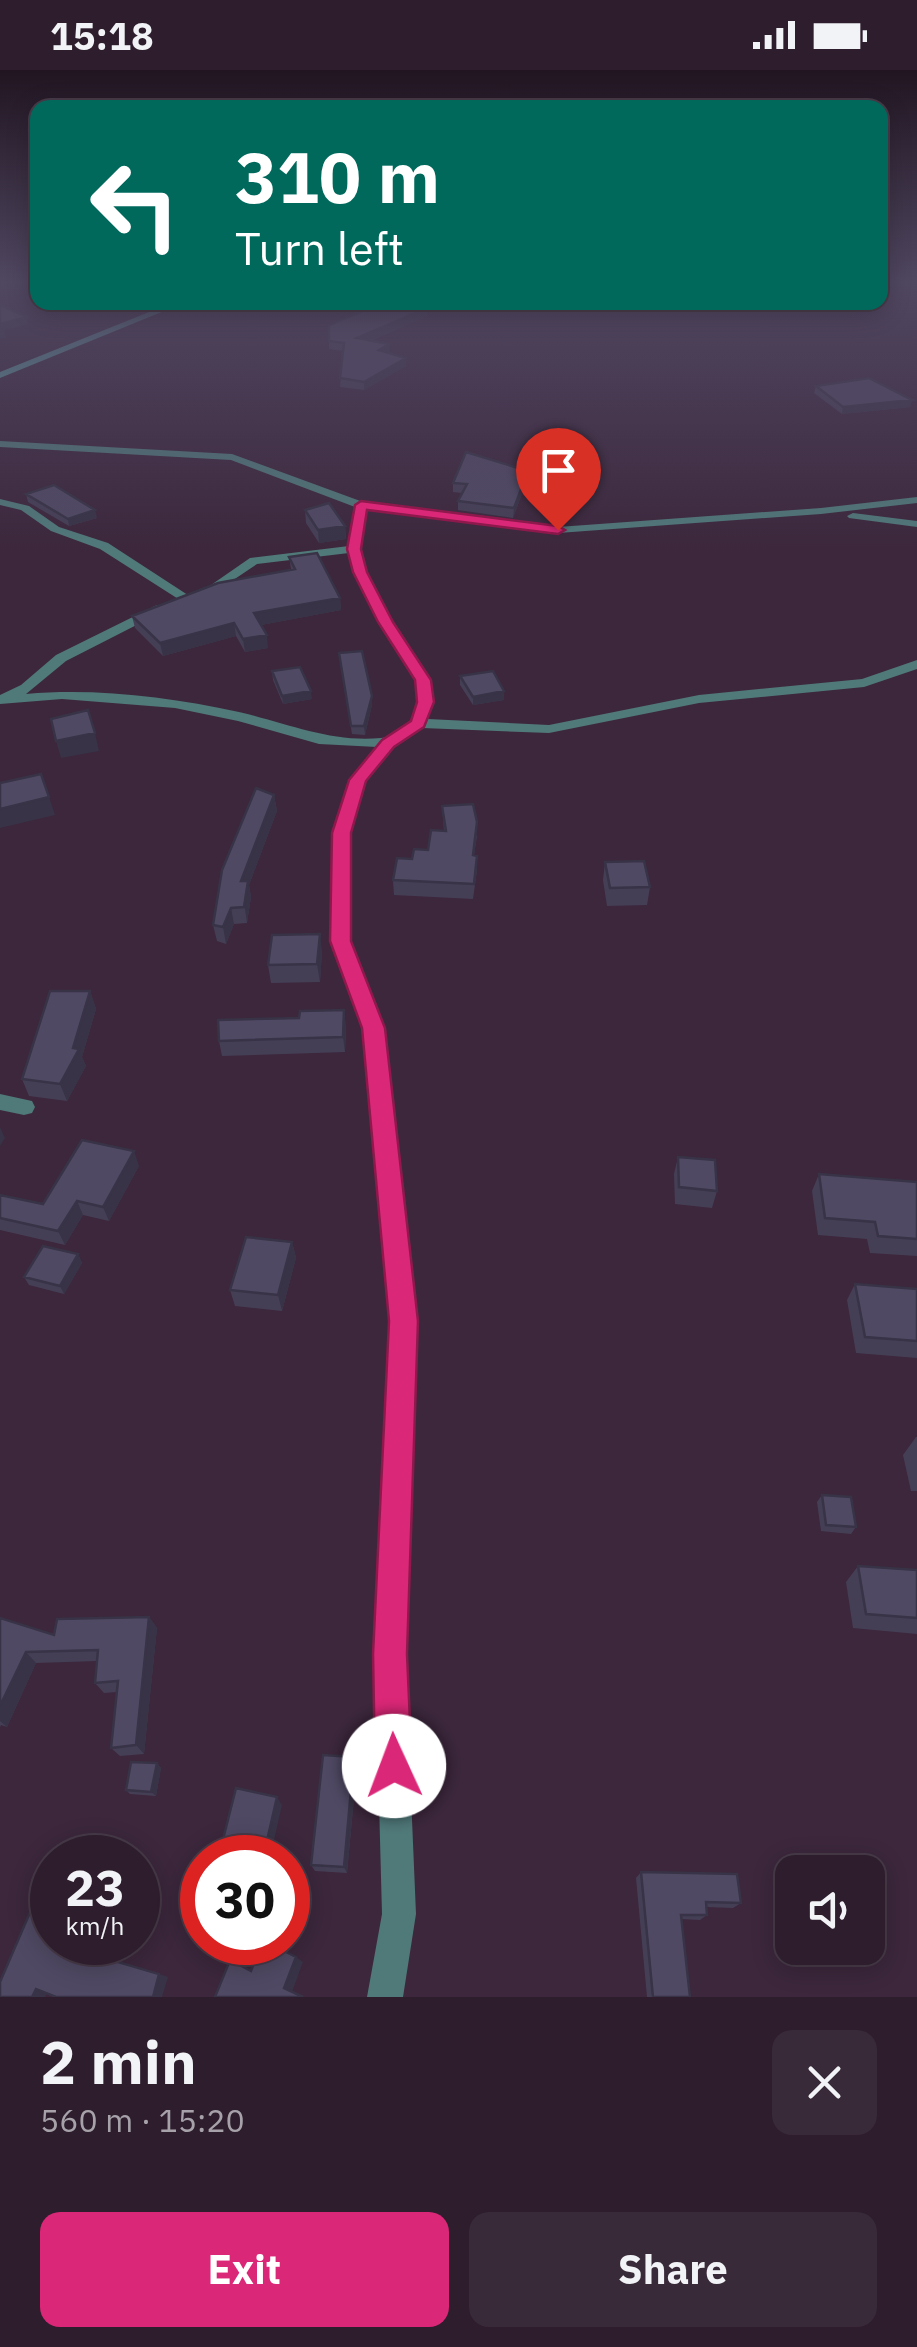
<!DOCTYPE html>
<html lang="en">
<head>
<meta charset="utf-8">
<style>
	:root { --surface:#2d1d2d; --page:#392a39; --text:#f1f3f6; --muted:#a7a2aa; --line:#483b49; --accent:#db2777 }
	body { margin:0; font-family:"IBM Plex Sans",sans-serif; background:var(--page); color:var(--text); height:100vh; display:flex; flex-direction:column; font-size:38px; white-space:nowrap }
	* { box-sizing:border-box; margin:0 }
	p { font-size:32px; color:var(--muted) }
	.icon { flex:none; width:55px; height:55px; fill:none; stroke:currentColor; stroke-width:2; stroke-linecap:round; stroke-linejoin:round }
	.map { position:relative; height:1927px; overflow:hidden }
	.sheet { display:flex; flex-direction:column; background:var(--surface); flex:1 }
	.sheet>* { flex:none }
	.banner { position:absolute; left:30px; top:30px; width:858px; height:210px; border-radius:20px; box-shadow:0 5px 25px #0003,0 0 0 2px var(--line); background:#00695c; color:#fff; overflow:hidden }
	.controls { position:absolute; left:775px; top:1785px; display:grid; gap:20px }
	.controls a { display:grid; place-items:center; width:110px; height:110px; border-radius:20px; background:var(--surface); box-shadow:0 5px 25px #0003,0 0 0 2px var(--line); font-size:50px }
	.speed { position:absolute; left:30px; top:1765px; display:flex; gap:20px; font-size:50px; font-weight:700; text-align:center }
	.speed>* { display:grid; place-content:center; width:130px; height:130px; border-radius:50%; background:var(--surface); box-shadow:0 5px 25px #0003,0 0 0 2px var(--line); line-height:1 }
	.speed small { font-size:25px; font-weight:400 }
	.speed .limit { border:15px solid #d22; background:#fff; color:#111 }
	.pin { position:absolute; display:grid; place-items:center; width:85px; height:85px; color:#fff; margin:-102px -42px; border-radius:50% 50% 50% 0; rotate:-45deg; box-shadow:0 0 10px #0007 }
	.pin .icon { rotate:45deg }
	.me { position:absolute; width:110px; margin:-55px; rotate:358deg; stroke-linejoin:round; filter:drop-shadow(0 0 8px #0008) }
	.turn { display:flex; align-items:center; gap:35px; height:210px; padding:0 40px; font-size:45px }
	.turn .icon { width:130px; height:130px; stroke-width:2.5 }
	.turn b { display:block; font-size:70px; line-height:85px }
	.round { display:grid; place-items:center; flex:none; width:105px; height:105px; border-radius:20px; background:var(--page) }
	.summary { display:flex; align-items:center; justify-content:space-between; height:170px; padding:0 40px }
	h1 { font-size:60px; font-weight:700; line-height:75px }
	.action { display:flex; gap:20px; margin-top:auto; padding:20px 40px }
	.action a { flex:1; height:115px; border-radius:20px; background:var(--accent); color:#fff; font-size:40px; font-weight:700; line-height:115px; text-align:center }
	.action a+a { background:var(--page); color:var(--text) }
	.status { display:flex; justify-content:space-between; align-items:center; height:70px; padding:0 50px; background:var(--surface); direction:ltr }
	.status svg { height:28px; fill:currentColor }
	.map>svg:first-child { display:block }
</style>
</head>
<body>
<div class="status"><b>15:18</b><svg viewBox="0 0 49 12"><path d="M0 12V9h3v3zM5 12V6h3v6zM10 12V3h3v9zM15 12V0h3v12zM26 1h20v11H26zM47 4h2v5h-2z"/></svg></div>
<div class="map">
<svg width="917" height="1927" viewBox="0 0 917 1927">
	<rect width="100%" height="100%" fill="#3c273c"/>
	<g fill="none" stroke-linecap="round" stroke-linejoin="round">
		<path fill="#50797a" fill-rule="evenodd" d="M0,371L232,384L363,432L558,457L821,438L917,427V433L821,444L558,463L366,439L360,479L366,502L392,552L430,610L433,632L428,649L549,655L699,625L862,609L917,590V599L864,617L699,633L549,663L422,658L393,676L365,712L349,763V871L383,958L416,1251L405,1584L416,1844L403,1927H367L382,1844L375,1584L392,1251L363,958L331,871L333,763L349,711L377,677L319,674L238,651L175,638L62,629L0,634V625L21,615L56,585L157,535L162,536V542L66,591L26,624C96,618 169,627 239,642C286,653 332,673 381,668C401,666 419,646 418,627C416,599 393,577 379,553C367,532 355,508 349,483L257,494L208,527L198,524L250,488L349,476L355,437L231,390L0,377Z
			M0,429L29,436L59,457L108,473L194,529L183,532L100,479L51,461L21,440L0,435Z
			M853,443L917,451V457L849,448L847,446Z
			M0,1024L32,1031L35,1037L32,1043L24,1045L0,1040Z"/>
		<path fill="#5ea3a4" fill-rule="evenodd" d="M174,232H186L0,308V302Z"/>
	</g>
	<path fill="#453f56" d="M427,246L370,271L389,283L406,288V296L364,320L340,317L343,281L329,279V255Z
		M816,316L912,330L910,337L842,344L814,323Z
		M527,410L513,448L458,440V431L462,423L453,422V413Z
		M26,424L97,448L69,456L28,432Z
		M305,440L345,456L346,469L319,473L306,453Z
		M289,487L340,528L341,540L261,555L268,578L245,582L236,566L163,586L135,558L132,546L291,499Z
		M340,591L372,626V635L365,665L352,664Z
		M272,601L312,629L283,634L273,610Z
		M460,606L504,630L473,635L460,615Z
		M274,725L277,741L249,815L251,827L247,853L234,854L226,874L217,871L213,855Z
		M442,736L477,766L474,785L477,786V800L473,829L394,825L393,810L428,780L444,761Z
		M605,792L650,817L647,835L607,836L603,810Z
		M322,881L320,912L271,913L268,895Z
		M90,921L96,939L82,987L86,996L67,1031L29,1026L22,1009Z
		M346,955L345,982L222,986L219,971Z
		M678,1087L717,1121L712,1138L675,1134L674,1104Z
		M139,1096L109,1151L83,1145L65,1175L0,1160V1125L43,1134Z
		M819,1104L917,1112V1186L870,1183L867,1169L818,1165L812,1121Z
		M292,1172L296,1188L282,1241L235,1236L230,1220Z
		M78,1184L82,1193L64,1224L29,1215L24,1207Z
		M855,1214L917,1219V1288L856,1283L847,1230Z
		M916,1367H917V1421H911L903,1385Z
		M822,1425L856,1457L851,1464L821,1461L817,1432Z
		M858,1496L917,1500V1564L853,1558L846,1512Z
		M149,1547L157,1558L144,1684L120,1686L111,1678L117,1622L104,1623L95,1613L97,1591L36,1593L7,1657L1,1655L0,1657V1548L54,1565Z
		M157,1693L161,1698L156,1726L130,1724L126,1720Z
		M357,1696L347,1803L315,1801L311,1795Z
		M641,1802L741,1833L733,1838L706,1837L707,1845L700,1850L681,1849L690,1927H647L636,1808Z"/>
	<path fill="#383346" d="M427,238V246L357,276V268Z
		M27,247L28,254L4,260L6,267L0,269V254Z
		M389,274L390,282L379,288V280Z
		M406,288V296L364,320V312Z
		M912,330L910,337L842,344L843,337Z
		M528,401L527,410L513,448L514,438Z
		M95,440L97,448L69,456L68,449Z
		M345,456L346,469L319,473L318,460Z
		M340,528L341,540L256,556L254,543Z
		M234,553L236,566L163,586L160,573Z
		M267,565L268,578L245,582L243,569Z
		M311,621L312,629L283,634L282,626Z
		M504,621V630L473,635V627Z
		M372,626V635L365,665L364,656Z
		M95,663L99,681L61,688L56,671Z
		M274,725L277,741L249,815L251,827L247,853L241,811Z
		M49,727L55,745L0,758V739Z
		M231,838L234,854L226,874L223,857Z
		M320,864L322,881L320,912L317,894Z
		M90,921L96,939L82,987L86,996L67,1031L60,1014L73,978Z
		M344,940L346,955L345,982L343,967Z
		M0,1057L5,1068L0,1076Z
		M134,1081L139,1096L109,1151L103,1137Z
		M77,1131L83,1145L65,1175L58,1161Z
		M292,1172L296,1188L282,1241L278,1225Z
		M78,1184L82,1193L64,1224L60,1216Z
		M149,1547L157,1558L144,1684L136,1675Z
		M26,1582L36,1593L7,1657L0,1651V1636Z
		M354,1687L357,1696L347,1803L344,1797Z
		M157,1693L161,1698L156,1726L151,1722Z
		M277,1727L282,1735L270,1788H263Z
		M117,1872H128L120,1893L111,1890Z
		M296,1887L303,1892L292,1922L284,1918Z
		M159,1904L168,1907L162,1927H153Z
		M36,1919L48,1922L45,1927H32Z"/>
	<path fill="#504964" stroke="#383346" stroke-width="2.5" d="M384,232H398L427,238L357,268L389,274L379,280L406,288L364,312L340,308L344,273L329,271V255Z
		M0,235L27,247L0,254Z
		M869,308L912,330L843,337L816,316Z
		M466,382L528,401L514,438L458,431L467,414L453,413Z
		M54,415L95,440L68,449L26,424Z
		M329,433L345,456L318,460L305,440Z
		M317,483L340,528L254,543L267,565L243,569L234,553L160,573L132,546L218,513L295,499L289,487Z
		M362,581L372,626L364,656H351L339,583Z
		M300,597L311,621L282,626L272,601Z
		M493,601L504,621L473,627L460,606Z
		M88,640L95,663L56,671L51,649Z
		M41,704L49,727L0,739V713Z
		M256,718L274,725L241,811H248L244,837L231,838L223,857L213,855L222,800Z
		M473,734L477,752L473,785L477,786L474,814L393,810L397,788L412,789L414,779L428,780L431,760L446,761L442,736Z
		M644,791L650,817L610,818L605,792Z
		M320,864L317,894L268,895L272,865Z
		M50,921H90L73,978L79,979L60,1014L22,1009Z
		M344,940L343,967L219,971L218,950L299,948L300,941Z
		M82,1070L134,1081L103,1137L77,1131L58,1161L0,1148V1125L43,1134Z
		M678,1087L715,1090L717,1121L679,1117Z
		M819,1104L917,1112V1169L878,1166L875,1152L825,1148Z
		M246,1167L292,1172L278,1225L230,1220Z
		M43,1176L78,1184L60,1216L24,1207Z
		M855,1214L917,1219V1271L865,1267Z
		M822,1425L851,1427L856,1457L826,1455Z
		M858,1496L917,1500V1548L866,1544Z
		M149,1547L136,1675L111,1678L118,1611L95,1613L98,1580L26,1582L0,1636V1548L54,1565L57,1549Z
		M323,1685L354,1687L344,1797L311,1795Z
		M131,1692L157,1693L151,1722L126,1720Z
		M236,1718L277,1727L263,1788H230L219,1785Z
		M641,1802L737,1804L741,1833L706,1832L707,1845H681L690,1927H653Z
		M47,1803L52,1805V1872H117L111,1890L159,1904L153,1927H56L36,1919L32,1927H0V1912Z
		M262,1872H266L296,1887L284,1918L303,1927H215L230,1890L251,1901Z"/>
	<linearGradient id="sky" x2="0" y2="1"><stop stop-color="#211521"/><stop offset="0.44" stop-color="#504761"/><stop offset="1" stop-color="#504761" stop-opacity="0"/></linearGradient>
	<rect width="917" height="482" fill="url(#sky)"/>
	<path fill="#db2777" stroke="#8e194d" stroke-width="2.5" d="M361,431L558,456L565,460L558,464L367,440L361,479L367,502L393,552L431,610L434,632L424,657L394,677L366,711L351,763V871L385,958L418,1251L407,1584L412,1696L407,1708L394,1714L381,1708L375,1696L373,1584L389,1251L362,958L330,871L332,763L349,710L382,670L411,651L417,632L415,610L378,552L353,502L347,479L355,435Z"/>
</svg>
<div class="controls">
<a><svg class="icon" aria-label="sound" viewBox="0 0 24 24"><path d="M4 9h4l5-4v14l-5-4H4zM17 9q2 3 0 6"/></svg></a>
</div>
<div class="speed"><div>23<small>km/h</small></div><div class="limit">30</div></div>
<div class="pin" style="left:558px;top:460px;background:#d93025"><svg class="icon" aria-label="arrive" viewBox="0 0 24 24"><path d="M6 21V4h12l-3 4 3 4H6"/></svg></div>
<svg class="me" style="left:394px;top:1696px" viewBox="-20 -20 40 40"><circle r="19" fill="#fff"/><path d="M0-13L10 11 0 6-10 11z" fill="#db2777"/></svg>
<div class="banner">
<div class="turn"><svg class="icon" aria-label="left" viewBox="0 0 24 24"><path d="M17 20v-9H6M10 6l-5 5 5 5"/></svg><div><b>310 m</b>Turn left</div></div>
</div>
</div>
<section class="sheet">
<div class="summary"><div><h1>2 min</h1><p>560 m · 15:20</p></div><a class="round"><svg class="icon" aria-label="close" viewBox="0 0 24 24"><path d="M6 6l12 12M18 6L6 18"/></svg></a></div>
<div class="action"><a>Exit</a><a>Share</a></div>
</section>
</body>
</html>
